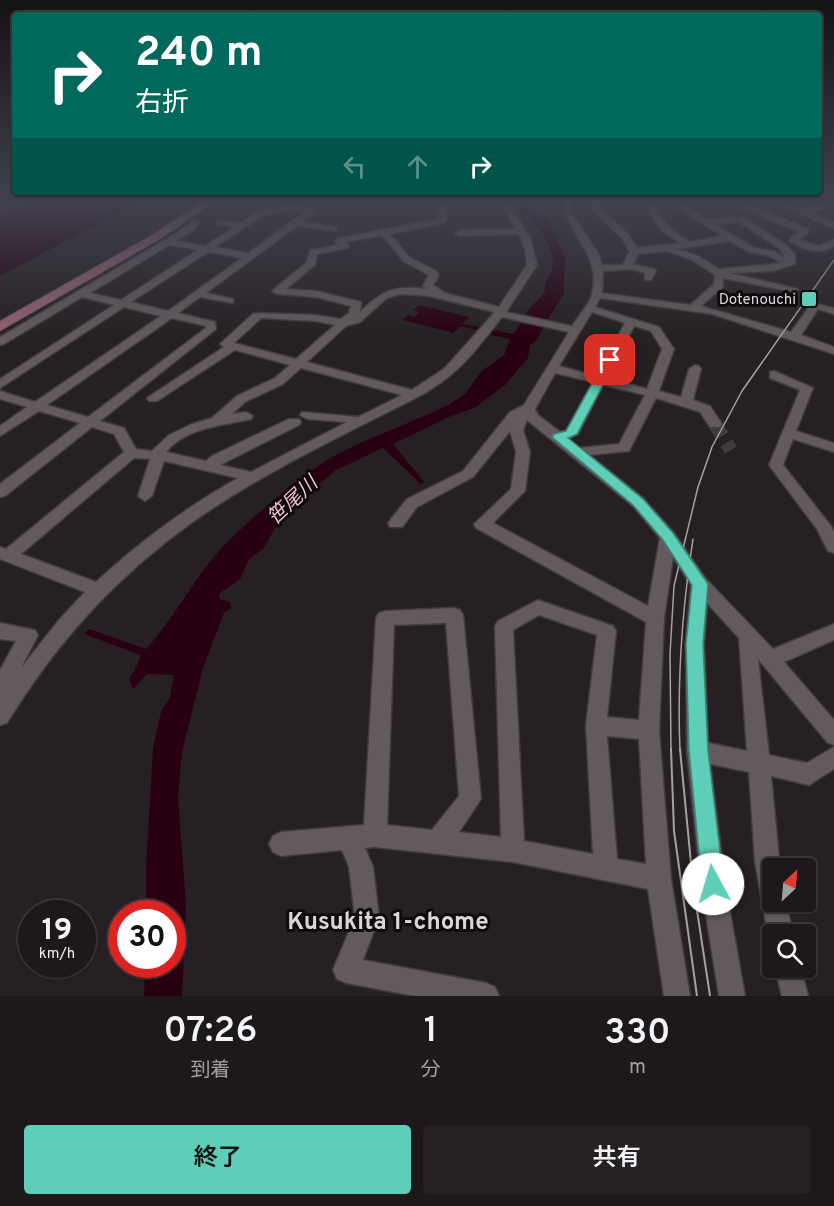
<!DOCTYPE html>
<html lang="ja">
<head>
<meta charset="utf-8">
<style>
	:root { --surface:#1d181a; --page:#252123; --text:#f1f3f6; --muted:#a0a0a2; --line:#3b3739; --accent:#5eceb8 }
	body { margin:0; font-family:Overpass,"Noto Sans JP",sans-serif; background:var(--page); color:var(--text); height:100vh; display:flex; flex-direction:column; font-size:22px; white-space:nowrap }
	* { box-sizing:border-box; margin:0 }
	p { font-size:20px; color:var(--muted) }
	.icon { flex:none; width:33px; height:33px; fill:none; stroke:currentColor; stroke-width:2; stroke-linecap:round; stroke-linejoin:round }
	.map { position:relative; height:996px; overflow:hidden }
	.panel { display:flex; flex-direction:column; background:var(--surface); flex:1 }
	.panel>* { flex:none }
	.hud { position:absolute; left:12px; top:12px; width:810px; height:183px; border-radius:6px; box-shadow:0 2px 4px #0004,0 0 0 2px var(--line); background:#00695c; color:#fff; overflow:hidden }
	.needle { width:39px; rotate:26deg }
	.controls { position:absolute; left:762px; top:858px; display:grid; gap:12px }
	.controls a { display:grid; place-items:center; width:54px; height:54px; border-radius:6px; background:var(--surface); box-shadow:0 2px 4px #0004,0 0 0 2px var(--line); font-size:30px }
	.speed { position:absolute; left:18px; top:900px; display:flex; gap:12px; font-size:30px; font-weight:700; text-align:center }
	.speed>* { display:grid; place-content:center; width:78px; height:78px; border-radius:50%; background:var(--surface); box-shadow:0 2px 4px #0004,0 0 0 2px var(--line); line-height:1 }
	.speed small { font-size:15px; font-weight:400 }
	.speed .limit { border:9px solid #d22; background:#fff; color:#111 }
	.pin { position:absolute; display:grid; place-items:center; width:51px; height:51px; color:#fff; margin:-26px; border-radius:12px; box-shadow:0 3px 9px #0006 }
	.me { position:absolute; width:66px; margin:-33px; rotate:354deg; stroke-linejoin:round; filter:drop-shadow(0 0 4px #0008) }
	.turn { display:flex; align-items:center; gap:21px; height:126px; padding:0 24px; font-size:27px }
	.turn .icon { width:78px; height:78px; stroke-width:2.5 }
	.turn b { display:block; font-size:42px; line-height:51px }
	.lanes { display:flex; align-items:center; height:57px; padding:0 24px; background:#0003; justify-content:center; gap:30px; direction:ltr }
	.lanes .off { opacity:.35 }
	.eta { display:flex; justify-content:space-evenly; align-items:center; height:102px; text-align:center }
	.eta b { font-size:36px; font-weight:600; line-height:42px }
	.primary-button { display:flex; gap:12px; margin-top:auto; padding:12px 24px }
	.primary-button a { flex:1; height:69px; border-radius:6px; background:var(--accent); color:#111; font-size:24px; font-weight:600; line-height:69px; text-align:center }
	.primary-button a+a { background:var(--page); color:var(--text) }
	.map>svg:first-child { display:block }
</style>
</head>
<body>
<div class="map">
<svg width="834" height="996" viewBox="0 0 834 996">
	<rect width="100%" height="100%" fill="#272022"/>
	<path fill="#290011" d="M42,198H148L0,276V215Z
		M514,198H522L529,207L546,217L565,256L564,294L544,325L537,340L530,345L528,358L505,385L476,407L449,417L393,444L424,482L421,484L383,448L336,470L308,493L300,497L275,528L264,548L249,559L240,579L220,593L219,599L230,602L231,608L224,613L203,668L182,752L178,796L186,906L182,996H144L145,965L172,964V914L146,913V868L153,748L161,712L170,697L174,675L147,674L133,689L129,678L134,672L141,655L84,634L89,629L146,649C174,619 192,581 220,550C246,522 296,479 329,459C367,437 410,424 450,404L465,394L482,371L504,355L510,339L491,335L496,330L512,334L515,332L529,309L545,292C543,283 549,278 552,270C557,251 542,231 529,219V215L521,210Z
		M419,305L469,317L454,333L403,320L408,315L414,317L419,312L413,310Z"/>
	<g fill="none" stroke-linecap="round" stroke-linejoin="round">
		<path stroke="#290011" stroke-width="2" d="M541,218L547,215L545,198"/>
		<path stroke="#290011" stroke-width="3" d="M461,325L498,333"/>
		<path stroke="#423b3d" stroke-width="14" stroke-dasharray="14 8" stroke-linecap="butt" d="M715,424L731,450"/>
		<g stroke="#403b3c" stroke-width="3">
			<path id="minor" d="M316,198H325L317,205L304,207L316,211L303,222L336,227V231L297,226L206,293L233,299V303L200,297L178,313L215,322L216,329L100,421L124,428L136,449L152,451L169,435L192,424L212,418L237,396L275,378L290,365L235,350L157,401H149L147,398L224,347L220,344L222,342L254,313L315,315L341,319L349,313L351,306L316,297L277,294L272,291L307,262L310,250L338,245L335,241L339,238L438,219L437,211L444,204L443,198H493L452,204L445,212L448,219L444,223L390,234L409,257L436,271L439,275L433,285L445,293L499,307L527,265L525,249L519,234L459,236L455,233L459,230L516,229L498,198H506L531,240L537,265L506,312L572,326C578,317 589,305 592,294C602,253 565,234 563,198H571L572,213L598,253L602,265H623L629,251L622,238L592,210L591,198H599V207L629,235L637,248L680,243L661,230L649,212L650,207L635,202V198H645L657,204C659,222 675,232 689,242L723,236L672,205L654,198L678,201L707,219L744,217L786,245L795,254V264L773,271L730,273L798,289L793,292L723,278V287L701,306L791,332L812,303L834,308V314L818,309L801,335L834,347V354L712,314L600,298L595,307L659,327L674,349L659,391L681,397L689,369L695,365L699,366L701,369L693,400L710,406L722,424L720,427H710L700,412L656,398L629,451L589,455L643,498L674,533L706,579L773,649L834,624V640L784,662L834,720V745L827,742L758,659L769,755L807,763L834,747V769L809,785L771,776L780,868H772V902H786L793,934H772V943L768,934L755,862L749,772L710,764L725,884L745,996H719L701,884L687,751L686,644L691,585L673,557L664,618L659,731L671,879L690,996H664L648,889L513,862L375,847L365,848L373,867L379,917L363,960L486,983L495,987L499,996H415L346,983L337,979L333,970L355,917L349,867L342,850L281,856L273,852L269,844L273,836L281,832L364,825L376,618L379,613L385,611L454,608L460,610L463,615L481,799L459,832L501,837L495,626L498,621L538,600L613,626L616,631L607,717L639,720L646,622L476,528L474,524L511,489L516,452L510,431L473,477L417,507L402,527H390L388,523L407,499L463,471L510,412L524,405L569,332L502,317C485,338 469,361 447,378C427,394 403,404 380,416C342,435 302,455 264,477C155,538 73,615 7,723L0,725V670L16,641L0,639V623L35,630L38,635L21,668L59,620L85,592L0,559V547L6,549L124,452L114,434L92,427L5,496L0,497V484L80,423L39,411L0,436V426L27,407L0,399V391L35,402L161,316L124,307L0,388V379L114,305L82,297L4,344L0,345V337L165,240L190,224L192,220L199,222L196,228L176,241L205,246L234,227L217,224V220L240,223L258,211L312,201ZM291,210L305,212L248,253L215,247L264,215ZM739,222L780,249L785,258L775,252L755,248L714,224ZM380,236L386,239L403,261L429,275L423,286L426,289C393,285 384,290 360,312L361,302L316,291L286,289L315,265L317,254L348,248L349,246L346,242ZM730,241L749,252L769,256L782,263L719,269L698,256L678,249ZM169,245L198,250L121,300L90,293ZM667,251L692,260L715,275L714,284L690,305L602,293L603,271L631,269L645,273V280H651L656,271L654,269L633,264L638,254ZM208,252L242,258L168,311L131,302ZM401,294L429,296L494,312L493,314L445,368L412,390L307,362L346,326L360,322L387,298ZM592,312L625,323L596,376L559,366ZM172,318L206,326V328L88,417L47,405ZM261,318L315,321L335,325L296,359L234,343ZM634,326L651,331L662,349L647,389L607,378ZM301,368L402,395L358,417L302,412L300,415L307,419L347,422L251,472L220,465L299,425L301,422L299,419H289L212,456L206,461L166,452C187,427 221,426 251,419L253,416L246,412L232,414L245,402L283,384ZM555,373L593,382L566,431L560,432L538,415L535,409ZM603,385L645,395L619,444L579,448L568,439L578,434ZM527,420L633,506L660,538L648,606L493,523L525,491L530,452L523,430ZM134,458L150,459L138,496L145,501L152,496L164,461L238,478C187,507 139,542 96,582L21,554ZM707,603L739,638L747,751L708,743L704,644ZM539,615L597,635L586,725L593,854L524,841L513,630ZM446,623L459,796L432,830L387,825L394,625ZM607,736L639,739L646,864L617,859Z
				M735,198H749L741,201L808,229V233L799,240L819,246L834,239V246C818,256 805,249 790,242V238L799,232L730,203V199Z
				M760,198H772L801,209L834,201V205L809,212L834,222V228Z
				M774,371L813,388L796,431L834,443V452L793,439L783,465L831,526L834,532V553L828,551L817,529L769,465L800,390L770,378V372Z
				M775,968H801L808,996H782Z"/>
		</g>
		<g stroke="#403b3c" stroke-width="2">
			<path id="major" d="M208,198H220L160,239L0,331V321L152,235Z"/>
		</g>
		<use href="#minor" fill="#625a5c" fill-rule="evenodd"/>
		<use href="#major" fill="#936172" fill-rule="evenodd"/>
		<path stroke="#a5a0a1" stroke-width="1.5" d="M671,751L670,654L674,586L698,487L712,447L742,391L834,260
			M680,751C677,679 682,610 693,539"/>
		<path stroke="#a5a0a1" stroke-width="2" d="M671,749L674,831L697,996
			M680,749L693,884L710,996"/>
	</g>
	<linearGradient id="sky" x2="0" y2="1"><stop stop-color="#151213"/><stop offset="0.59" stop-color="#41424f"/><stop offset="1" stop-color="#41424f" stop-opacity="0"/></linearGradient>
	<rect width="834" height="338" fill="url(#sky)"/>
	<path fill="#5eceb8" stroke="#3d8678" stroke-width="1.5" d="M610,357L616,360L577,434L568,438L643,499L673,533L708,584L703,644L708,751L724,884L720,892L713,895L705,892L702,884L689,751L686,644L692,585L663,540L633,505L552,437L554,434L566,431L605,360Z"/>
	<rect fill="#5eceb8" stroke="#0e0b0c" stroke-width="2" x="801" y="291" width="16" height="16" rx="3"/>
	<g text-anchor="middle" stroke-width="6" stroke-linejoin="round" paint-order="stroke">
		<g font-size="15" fill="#dad5d6" stroke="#0e0b0c" text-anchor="end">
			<text x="796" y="304">Dotenouchi</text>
		</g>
		<g font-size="20" font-style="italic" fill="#fcbed1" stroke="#0e0b0c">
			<text transform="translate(292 500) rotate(-43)" y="7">笹尾川</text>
		</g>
		<g font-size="24" font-weight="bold" fill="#dad5d6" stroke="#0e0b0c">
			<text x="388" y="929">Kusukita 1-chome</text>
		</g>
	</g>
</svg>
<div class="controls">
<a><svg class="needle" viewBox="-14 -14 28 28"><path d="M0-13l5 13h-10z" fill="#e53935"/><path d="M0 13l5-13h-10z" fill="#a0a0a2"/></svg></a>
<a><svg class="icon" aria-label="search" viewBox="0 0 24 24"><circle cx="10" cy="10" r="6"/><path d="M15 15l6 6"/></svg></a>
</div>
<div class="speed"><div>19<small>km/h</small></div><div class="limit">30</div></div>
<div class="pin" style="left:610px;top:360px;background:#d93025"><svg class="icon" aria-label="arrive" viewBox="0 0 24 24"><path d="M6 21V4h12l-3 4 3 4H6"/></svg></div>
<svg class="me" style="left:713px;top:884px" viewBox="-20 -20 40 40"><circle r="19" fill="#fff"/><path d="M0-13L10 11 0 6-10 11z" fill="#5eceb8"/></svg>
<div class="hud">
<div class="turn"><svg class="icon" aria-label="right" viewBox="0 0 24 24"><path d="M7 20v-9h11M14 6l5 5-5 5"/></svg><div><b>240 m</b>右折</div></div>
<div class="lanes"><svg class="icon off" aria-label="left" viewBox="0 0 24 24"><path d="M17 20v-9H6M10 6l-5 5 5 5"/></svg><svg class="icon off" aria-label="ahead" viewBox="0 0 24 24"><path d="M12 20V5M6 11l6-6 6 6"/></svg><svg class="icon" aria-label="right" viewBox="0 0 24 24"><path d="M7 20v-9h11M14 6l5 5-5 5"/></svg></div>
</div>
</div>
<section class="panel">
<div class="eta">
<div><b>07:26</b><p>到着</p></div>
<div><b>1</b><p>分</p></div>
<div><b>330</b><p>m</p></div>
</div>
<div class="primary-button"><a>終了</a><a>共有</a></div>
</section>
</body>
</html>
